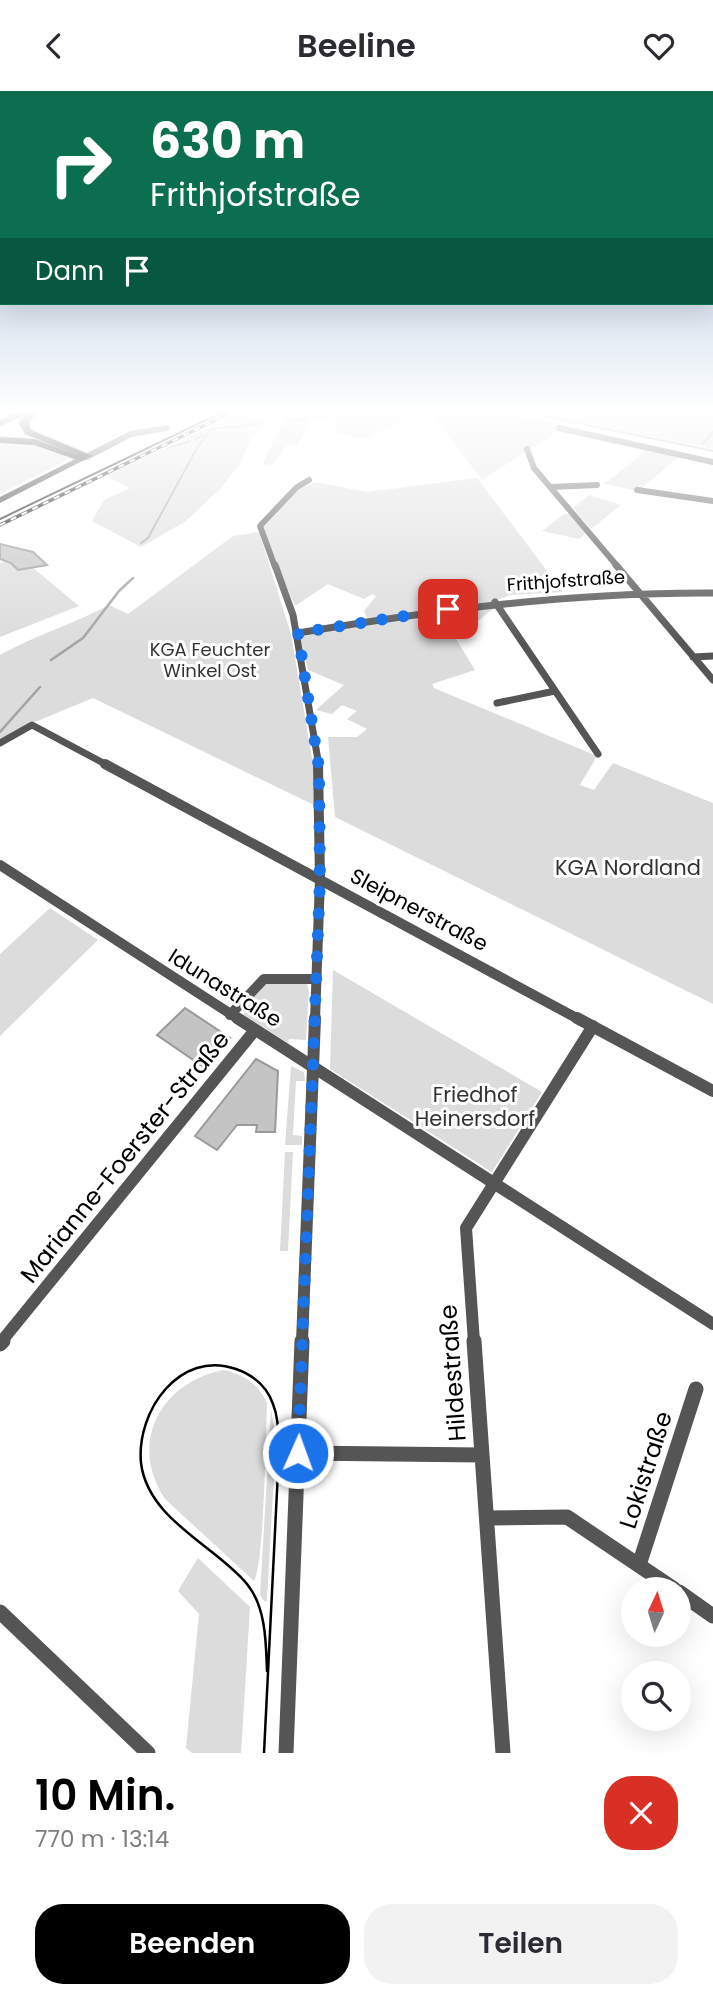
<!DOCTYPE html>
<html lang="de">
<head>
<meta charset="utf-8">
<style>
	:root { --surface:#fff; --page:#f2f2f3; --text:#2b2b33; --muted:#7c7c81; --accent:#000 }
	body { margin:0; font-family:Poppins,sans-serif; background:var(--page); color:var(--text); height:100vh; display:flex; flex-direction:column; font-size:26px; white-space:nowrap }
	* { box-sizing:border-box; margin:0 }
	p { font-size:23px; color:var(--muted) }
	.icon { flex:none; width:38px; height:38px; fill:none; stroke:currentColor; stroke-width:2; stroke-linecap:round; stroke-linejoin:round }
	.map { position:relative; height:1662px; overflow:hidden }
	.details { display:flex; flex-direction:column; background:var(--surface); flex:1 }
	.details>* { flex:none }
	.top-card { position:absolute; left:0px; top:0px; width:714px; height:214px; box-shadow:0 7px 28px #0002; background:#0b6e4f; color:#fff; overflow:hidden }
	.needle { width:46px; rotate:4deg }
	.fabs { position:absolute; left:621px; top:1486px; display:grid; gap:14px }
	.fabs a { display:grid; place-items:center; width:70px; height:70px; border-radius:50%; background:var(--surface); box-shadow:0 7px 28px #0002; font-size:35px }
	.pin { position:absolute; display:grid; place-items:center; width:60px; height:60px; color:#fff; margin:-30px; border-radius:14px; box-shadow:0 4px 10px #0006 }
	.me { position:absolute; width:77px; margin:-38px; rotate:2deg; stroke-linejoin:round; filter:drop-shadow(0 0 5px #0008) }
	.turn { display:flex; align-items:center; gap:24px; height:147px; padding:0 35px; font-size:32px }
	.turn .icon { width:91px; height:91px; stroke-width:2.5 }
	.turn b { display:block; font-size:49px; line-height:60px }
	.then { display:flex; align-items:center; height:66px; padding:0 35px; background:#0003; gap:14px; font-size:26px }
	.round { display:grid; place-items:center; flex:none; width:74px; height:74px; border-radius:28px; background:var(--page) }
	.summary { display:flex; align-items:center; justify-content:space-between; height:119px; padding:0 35px }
	h1 { font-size:42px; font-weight:600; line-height:52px; color:var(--accent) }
	.action { display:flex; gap:14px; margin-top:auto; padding:14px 35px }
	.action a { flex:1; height:80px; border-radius:28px; background:var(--accent); color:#fff; font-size:28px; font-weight:600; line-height:80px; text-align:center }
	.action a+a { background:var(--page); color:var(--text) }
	header { display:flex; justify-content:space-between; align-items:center; height:91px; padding:0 35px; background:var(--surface); font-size:32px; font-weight:600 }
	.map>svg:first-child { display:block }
</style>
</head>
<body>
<header><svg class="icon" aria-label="back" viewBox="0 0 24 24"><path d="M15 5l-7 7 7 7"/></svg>Beeline<svg class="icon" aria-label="heart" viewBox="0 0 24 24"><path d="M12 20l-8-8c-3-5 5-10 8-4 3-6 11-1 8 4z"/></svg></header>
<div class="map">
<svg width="713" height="1662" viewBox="0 0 713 1662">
	<rect width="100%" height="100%" fill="#fff"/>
	<path fill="#dcdcdc" d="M244,319H273L250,349L240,373L221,397L186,430L141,456L92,430L104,409L130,397L106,385Z
		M288,319H424L430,326L402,331L362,348L336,342L335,325L310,328L297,355H286L272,374L263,373Z
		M429,319L526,326L566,335L482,389Z
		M501,319H713V358L532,322Z
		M0,350L32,352L70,368L0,403Z
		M647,359L680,365L638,400L604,393Z
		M477,387L563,501L510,504L493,511L494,517L456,548L475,579L432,593L434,597L597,665L580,694L594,699L613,672L713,712V913L335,726L328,646H357L367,638L347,628L357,620L342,614L332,623L316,619L344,594L308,579L300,546L369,531L364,520L376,505L372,503L364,508L328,493L295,515L264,443V436L300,397L316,391L367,401Z
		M589,404L621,414L591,438L573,417Z
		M564,423H570L586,442L579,448L542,440Z
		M259,441L291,543L313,673L314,714L93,607L30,633L0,649V564C35,544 74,533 109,514L128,523L233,445Z
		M19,465L79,515L0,546V472Z
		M50,817L98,849L0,945V863Z
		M333,879L542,1001L492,1081L330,978Z
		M272,891L307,893L309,900L306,949L289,948L288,952L244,924C243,911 260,894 272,891Z
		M291,975L304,981L305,990H296L293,1044L302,1045V1054H285Z
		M285,1061H293L288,1160H280Z
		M223,1279C243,1283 258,1292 267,1312C266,1340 264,1475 254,1490L165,1408C128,1352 160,1292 223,1279Z
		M271,1318L276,1347L267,1509L265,1511L260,1504Z
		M198,1467L250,1516L241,1662H192L186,1657L199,1523L178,1500Z"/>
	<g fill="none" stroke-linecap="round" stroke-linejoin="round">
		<path stroke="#a3a3a3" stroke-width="2" d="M491,319L528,322L713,360
			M288,330L381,319
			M195,348L203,344L201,341
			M702,353L713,341
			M171,356L190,350
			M141,452L148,447L197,357L211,338L260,333"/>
		<path stroke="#a3a3a3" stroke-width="2.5" d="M51,569L83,547L119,500L133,487
			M0,641L40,596"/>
	</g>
	<path fill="#c4c4c4" stroke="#999" stroke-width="2" d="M0,453L33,461L47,474L18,479L11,472L0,468Z
		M185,917L230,947L202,975L157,944Z
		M256,968L278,980L275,1041H256L257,1034H237L217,1059L195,1045Z"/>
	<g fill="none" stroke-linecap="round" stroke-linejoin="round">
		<g stroke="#dbdbdb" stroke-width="3">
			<path id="primary" d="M0,346L35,348L88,368L80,370L34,354L0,352Z"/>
		</g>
		<g stroke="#dbdbdb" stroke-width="3">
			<path id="motorway" d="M21,319H40L29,331L31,339L93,365L84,367L25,343L19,331L25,324L0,335V329Z"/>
		</g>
		<path stroke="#555" stroke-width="6" d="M559,337L713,371
			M527,358L534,377L618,476
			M88,365L131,343L167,337
			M551,396L597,394
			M637,399L713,410
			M275,476L260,435L297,396L309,389"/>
		<path stroke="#555" stroke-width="7" d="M275,474L293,524L319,675
			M616,474L713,589
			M495,511L598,663
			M298,542C436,519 573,501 713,502
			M693,566L713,565
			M497,612L555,600
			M0,652L32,634L109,675"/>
		<path stroke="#555" stroke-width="10" d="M105,673L580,929
			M0,774L240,929
			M230,924L264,888H316
			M315,929L320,788L318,673"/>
		<path stroke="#555" stroke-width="12" d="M237,927L713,1233
			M577,927L713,1000
			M1,1251L255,939
			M302,1251L315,927
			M474,1251L466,1137L593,935"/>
		<path stroke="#555" stroke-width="15" d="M474,1250L503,1662
			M0,1253L3,1250
			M298,1362L482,1364
			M488,1427L567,1426L674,1498
			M639,1474L696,1298
			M679,1501L713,1525
			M0,1521L148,1662
			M286,1662L302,1250"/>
		<path fill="#222" fill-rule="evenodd" d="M85,363L92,365L0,412V406Z"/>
		<use href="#primary" fill="#000" fill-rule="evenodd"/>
		<use href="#motorway" fill="#000" fill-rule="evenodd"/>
		<path stroke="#000" stroke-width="2" d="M0,428L227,319"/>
		<path stroke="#000" stroke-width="2.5" d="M264,1662L279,1360C278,1344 279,1328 273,1313C267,1296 253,1284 236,1278C180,1258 136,1320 141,1372C148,1429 216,1455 247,1493C266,1516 266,1552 267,1580"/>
		<g stroke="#000" stroke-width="3.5">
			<path id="rail" d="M0,434L236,319"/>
		</g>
		<use href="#rail" stroke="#fff" stroke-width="2" stroke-dasharray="6" stroke-linecap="butt"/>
	</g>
	<linearGradient id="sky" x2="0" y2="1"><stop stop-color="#8cadcc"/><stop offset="0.58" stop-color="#fff"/><stop offset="1" stop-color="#fff" stop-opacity="0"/></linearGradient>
	<rect width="713" height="552" fill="url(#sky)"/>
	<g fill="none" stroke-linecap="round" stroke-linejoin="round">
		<path stroke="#1a73e8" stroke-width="12" stroke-dasharray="0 21.6" d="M298,1362L320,788L319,677L298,542L448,518"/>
	</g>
	<g text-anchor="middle" stroke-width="6" stroke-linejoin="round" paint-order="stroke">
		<g font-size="18" fill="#000" stroke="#fff">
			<text transform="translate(566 490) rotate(-4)" y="6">Frithjofstraße</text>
		</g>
		<g font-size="18" fill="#333" stroke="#fff">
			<text x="210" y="565">KGA Feuchter<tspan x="210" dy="21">Winkel Ost</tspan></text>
		</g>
		<g font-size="21" fill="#333" stroke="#fff">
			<text x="628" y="784">KGA Nordland</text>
			<text x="475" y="1011">Friedhof<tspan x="475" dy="24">Heinersdorf</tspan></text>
		</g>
		<g font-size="21" fill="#000" stroke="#fff">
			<text transform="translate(419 819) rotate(28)" y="7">Sleipnerstraße</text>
			<text transform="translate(225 897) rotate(32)" y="7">Idunastraße</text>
		</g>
		<g font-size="24" fill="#000" stroke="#fff">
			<text transform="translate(125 1066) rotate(-51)" y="8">Marianne-Foerster-Straße</text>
			<text transform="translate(453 1282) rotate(-94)" y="8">Hildestraße</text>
			<text transform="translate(646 1379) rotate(-72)" y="8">Lokistraße</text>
		</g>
	</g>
</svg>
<div class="fabs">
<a><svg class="needle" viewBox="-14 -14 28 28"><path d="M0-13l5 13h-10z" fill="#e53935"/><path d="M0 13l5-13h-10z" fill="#7c7c81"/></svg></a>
<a><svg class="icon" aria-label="search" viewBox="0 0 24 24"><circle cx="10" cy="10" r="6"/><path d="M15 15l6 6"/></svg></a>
</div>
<div class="pin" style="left:448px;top:518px;background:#d93025"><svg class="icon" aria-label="arrive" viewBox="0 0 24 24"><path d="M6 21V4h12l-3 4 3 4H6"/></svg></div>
<svg class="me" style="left:298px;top:1362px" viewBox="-20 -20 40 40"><circle r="17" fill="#1a73e8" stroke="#fff" stroke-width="3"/><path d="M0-11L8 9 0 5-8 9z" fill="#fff"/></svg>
<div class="top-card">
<div class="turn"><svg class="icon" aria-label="right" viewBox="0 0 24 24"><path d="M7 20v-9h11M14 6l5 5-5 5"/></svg><div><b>630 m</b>Frithjofstraße</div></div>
<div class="then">Dann<svg class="icon" aria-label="arrive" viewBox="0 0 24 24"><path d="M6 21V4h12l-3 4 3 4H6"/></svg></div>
</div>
</div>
<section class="details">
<div class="summary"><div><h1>10 Min.</h1><p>770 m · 13:14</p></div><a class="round" style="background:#d93025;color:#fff"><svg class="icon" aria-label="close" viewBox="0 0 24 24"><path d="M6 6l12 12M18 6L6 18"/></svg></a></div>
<div class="action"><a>Beenden</a><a>Teilen</a></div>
</section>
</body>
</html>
